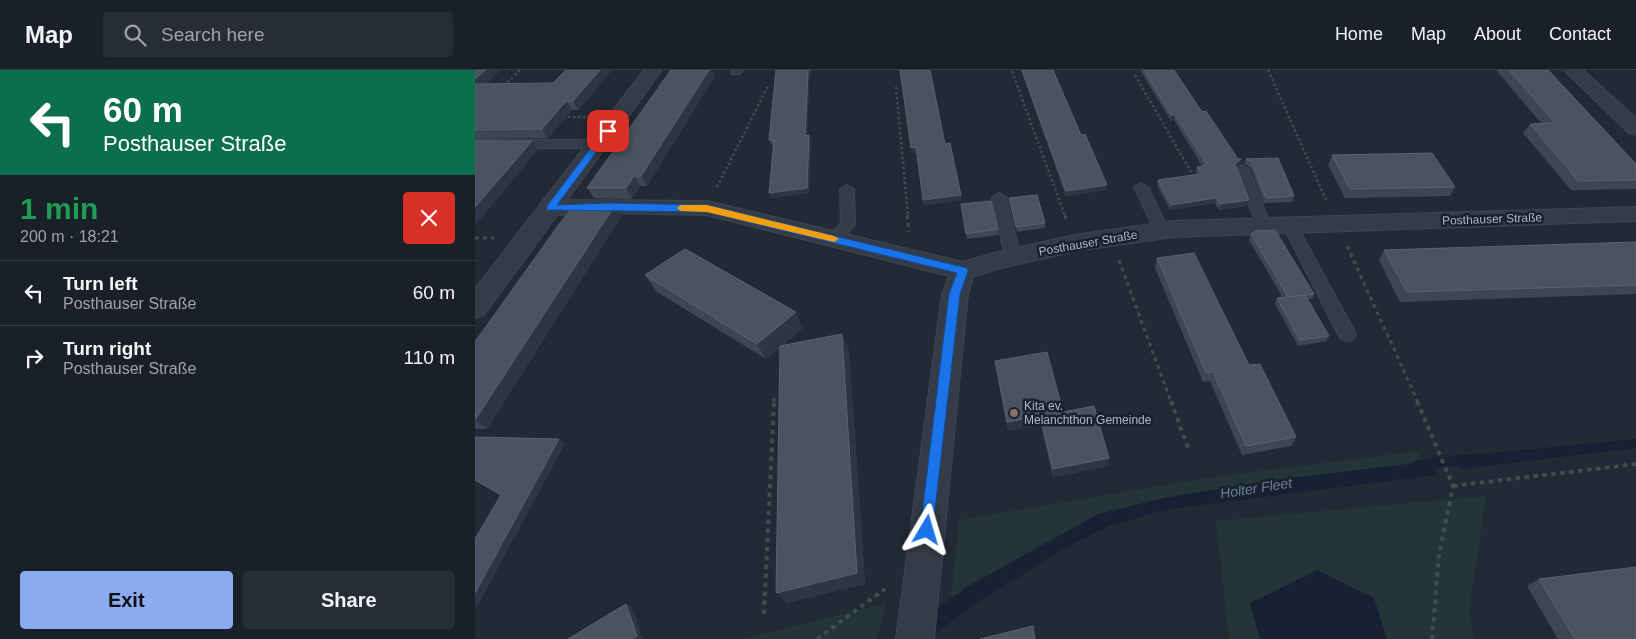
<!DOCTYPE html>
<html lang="en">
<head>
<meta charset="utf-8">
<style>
	:root { --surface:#1a2028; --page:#272d34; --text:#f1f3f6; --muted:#9fa3a8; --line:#383e45; --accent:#8aabef }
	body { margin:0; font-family:Arial,sans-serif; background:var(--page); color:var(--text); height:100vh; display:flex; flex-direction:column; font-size:19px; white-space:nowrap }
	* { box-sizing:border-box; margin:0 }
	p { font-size:16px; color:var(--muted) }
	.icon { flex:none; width:28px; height:28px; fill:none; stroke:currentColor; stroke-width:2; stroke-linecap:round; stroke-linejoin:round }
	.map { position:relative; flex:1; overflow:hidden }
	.drawer { display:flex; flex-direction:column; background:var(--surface); width:475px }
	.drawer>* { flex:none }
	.guide { background:#0b6e4f; color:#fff; overflow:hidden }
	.pin { position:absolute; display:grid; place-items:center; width:42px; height:42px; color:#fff; margin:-21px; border-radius:10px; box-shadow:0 2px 8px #0006 }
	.me { position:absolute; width:55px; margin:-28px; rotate:7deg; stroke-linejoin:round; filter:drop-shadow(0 0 4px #0008) }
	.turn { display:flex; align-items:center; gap:18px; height:105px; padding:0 20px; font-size:22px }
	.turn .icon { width:65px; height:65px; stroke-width:2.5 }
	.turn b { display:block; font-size:35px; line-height:42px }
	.round { display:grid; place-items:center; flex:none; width:52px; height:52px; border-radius:5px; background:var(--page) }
	.summary { display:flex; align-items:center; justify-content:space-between; height:85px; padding:0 20px }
	h1 { font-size:30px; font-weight:600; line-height:38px; color:#1e9e55 }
	.action { display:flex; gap:10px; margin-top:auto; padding:10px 20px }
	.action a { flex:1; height:58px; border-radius:5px; background:var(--accent); color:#111; font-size:20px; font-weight:600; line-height:58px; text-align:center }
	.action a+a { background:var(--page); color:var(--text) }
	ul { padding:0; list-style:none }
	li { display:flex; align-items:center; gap:15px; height:65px; padding:0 20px; border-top:1px solid var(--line) }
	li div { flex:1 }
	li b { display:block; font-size:19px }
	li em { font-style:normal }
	header { display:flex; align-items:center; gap:30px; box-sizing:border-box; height:70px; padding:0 25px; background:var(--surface); border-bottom:1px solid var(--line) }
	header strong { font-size:24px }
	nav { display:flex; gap:28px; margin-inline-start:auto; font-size:18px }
	.search { width:350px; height:45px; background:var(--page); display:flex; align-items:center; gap:12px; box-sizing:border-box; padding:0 18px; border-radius:5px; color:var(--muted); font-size:19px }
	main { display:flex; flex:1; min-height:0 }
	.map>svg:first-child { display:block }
</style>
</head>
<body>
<header>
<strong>Map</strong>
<div class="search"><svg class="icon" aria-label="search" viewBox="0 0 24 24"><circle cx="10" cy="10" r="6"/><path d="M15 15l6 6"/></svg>Search here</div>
<nav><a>Home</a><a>Map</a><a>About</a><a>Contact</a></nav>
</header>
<main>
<section class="drawer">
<div class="guide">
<div class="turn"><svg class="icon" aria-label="left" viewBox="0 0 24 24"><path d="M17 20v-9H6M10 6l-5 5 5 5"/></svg><div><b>60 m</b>Posthauser Straße</div></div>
</div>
<div class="summary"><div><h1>1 min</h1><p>200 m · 18:21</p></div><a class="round" style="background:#d93025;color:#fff"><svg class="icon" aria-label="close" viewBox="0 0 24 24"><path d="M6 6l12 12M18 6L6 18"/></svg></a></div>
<ul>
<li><svg class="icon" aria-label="left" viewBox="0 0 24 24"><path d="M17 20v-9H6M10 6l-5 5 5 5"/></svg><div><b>Turn left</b><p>Posthauser Straße</p></div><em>60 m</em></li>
<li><svg class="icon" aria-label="right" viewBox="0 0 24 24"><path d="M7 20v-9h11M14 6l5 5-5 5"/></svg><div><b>Turn right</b><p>Posthauser Straße</p></div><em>110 m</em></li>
</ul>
<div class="action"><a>Exit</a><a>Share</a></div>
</section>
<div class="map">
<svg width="1161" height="569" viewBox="0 0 1161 569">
	<rect width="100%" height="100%" fill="#222a36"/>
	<path fill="#243438" d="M944,381L947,389L941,393L689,428L624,444L490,518L476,529L484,450L738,407Z
		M1011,426L994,543L1000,569H754L741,451Z
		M411,533L402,569H267Z"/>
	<path fill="#172133" d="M1161,369V378L988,399L983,395L982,386Z
		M947,389H952L961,400V405L688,440L632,457L592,477L506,530L453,569H420L490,518L624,444L689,428L791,411L941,393Z
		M842,500L899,528L912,569H785L775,533Z"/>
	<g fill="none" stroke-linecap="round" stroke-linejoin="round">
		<path fill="#172133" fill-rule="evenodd" d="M996,384L1000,385L1002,389L1000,393L996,394L943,400L939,399L937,395L939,391L943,390Z"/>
		<g stroke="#3f4551" stroke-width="2">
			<path id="lane" d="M256,0H268L265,4H257Z
				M0,70H122L128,74L122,78H0Z
				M767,95L774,99L796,156L794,159H784L782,156L760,99Z
				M666,113L673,117L694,161L692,164H682L680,161L659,117Z
				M372,115L379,119L380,154L364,173L359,174L352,169L366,153L365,119Z
				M524,123L531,127L546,187L543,191H533L530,187L517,127Z
				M815,151L822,156L881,264L878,269L872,271L866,269L863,264L808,156Z"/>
		</g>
		<g stroke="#3f4551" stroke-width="2">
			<path id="street" d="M169,0H187L92,130L232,131L488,192L519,183L600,165L698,151L1161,137V151L698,167L600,181L522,199L498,207L493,224L459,569H421L467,224L474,206L232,145L133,143L82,145L9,245L0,248V219Z
				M1089,0H1108L1161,48V65L1154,63Z"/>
		</g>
		<path stroke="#3d4d50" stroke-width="2.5" stroke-dasharray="2.5 2.5" stroke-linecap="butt" d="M793,0L851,130
			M537,1L590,146
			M660,5L719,107
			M29,16L45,0
			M421,17L433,146
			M88,47H112
			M242,117L293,16"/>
		<path stroke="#3d4d50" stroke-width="3" stroke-dasharray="4 4" stroke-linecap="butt" d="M432,145L434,162
			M590,145L592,151
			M0,168H19
			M872,176L943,332
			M644,190L696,332
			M299,332V324"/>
		<path stroke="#3d4d50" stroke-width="4" stroke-dasharray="4.5 4.5" stroke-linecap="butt" d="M696,331L713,378
			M942,331L978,416L964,485L957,569
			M978,416L1161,394
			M289,544L299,331
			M342,569L410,519"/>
		<use href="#lane" fill="#363c47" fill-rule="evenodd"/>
		<use href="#street" fill="#363c47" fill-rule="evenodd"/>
	</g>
	<path fill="#3e4655" d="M0,0H25L11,14L78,13L91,0L104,40H97L73,68L0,69Z
		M301,0H338L334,7L332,65H334L336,70L334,123L297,128L294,123L298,75H297L294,70Z
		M546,0H578L606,65L631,120L591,126Z
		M665,0H699L727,42L763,89H766L765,94L761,97L772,136L744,140L740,133L695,140L682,115L683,110L722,104L721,102L722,97L727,96L699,50L696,51Z
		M1021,0H1073L1161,94V119L1096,120L1048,63L1055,54L1066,53Z
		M240,6L172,116H165L157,129L119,128L112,118Z
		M857,85L980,117L975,126L870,128L853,95Z
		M803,88L819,126L817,132L789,133L776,98L769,94L771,89Z
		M534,128L570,153V158L542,162L535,134Z
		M486,134L523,159V165L492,169Z
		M140,135L147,145L12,359H0V272Z
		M776,164L839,224L837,229H833L854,266L851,271L823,276L800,234L802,228H808L774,170Z
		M1161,172V224L925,232L904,190L909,180Z
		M682,188L774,295L821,367L816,376L767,385L735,311L728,312L680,198Z
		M170,205L328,258L308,275L374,280L390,514L312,533L305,278L291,289L182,222Z
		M520,291L588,342L633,396L578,407L566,355L533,361Z
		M1064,509L1161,569H1083L1052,516Z"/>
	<path fill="#2d3644" d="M10,0H25L2,23L0,21V9Z
		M125,0H137L104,40L98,31Z
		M234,0H237L240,6L172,116L166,106Z
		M334,0H338L334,7L332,71L330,66L333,2Z
		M91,31L97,40L73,68L67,59Z
		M696,45H700L699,50L696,51Z
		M334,65L336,70L334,123L297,128L294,123Z
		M57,71L63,80L0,156V137Z
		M441,77L442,83H437L436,78Z
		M766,89L765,94L758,100L760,94Z
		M159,106L165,116L157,129L151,118Z
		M632,115L631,120L591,126V121Z
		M486,125V130L449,136L448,130Z
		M741,128L740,133L695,140L696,135Z
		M774,130L772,136L744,140L745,134Z
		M140,135L147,145L12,359L0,350Z
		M321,242L328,258L291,289L282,274Z
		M367,264L374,280L390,514L312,533L301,523Z
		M565,346L566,355L533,361L532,352Z
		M84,369L90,374L0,541V523Z
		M634,388L633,396L578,407V399Z
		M151,534L157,537L168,569H157Z"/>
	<path fill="#4a5361" stroke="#5a6271" d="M0,0H10L0,9Z
		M91,0H125L98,31H91L67,59L0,60V14L78,13Z
		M196,0H234L166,106H159L151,118H112Z
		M301,0H334L333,2L330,66L334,65L332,118L294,123L299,70H294Z
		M425,0H455L470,74L475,73L486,125L448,130L441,77L436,78Z
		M547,0H578L606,65L610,64L632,115L591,121Z
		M669,0H699L727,42L731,41L763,89H766L760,94L774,130L745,134L741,128L696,135L683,110L726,104L722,97L732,95L700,45H696Z
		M1034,0H1073L1161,94V110L1103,111L1055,54L1080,53Z
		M0,71H57L0,137Z
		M957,83L980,117L875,119L857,85Z
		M803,88L819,126L791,128L777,93L771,89Z
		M562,125L570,153L541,157L534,128Z
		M516,131L523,159L491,164L486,134Z
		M140,135L0,350V272L85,153L99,136Z
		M800,160L839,224L813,227L776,164L781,161Z
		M1161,172V215L932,222L909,180Z
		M210,179L321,242L282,274L170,205Z
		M719,183L774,295L785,294L821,367L771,376L738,302L731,303L682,188Z
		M830,225L854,266L825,270L802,228Z
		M367,264L382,503L301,523L305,276Z
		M572,282L588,342L619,336L634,388L578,399L565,346L532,352L520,291Z
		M0,367L84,369L0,523V469L26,425L0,410Z
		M1161,497V569H1100L1064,509Z
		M151,534L162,566L157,569H93Z
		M558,556L560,569H505Z"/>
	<path fill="#1a73e8" stroke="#114b97" d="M133,58L137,61L82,135L133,133L232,135L492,198L493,201L485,224L457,465L452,467L447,465L445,460L474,224L482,203L232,142L72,140V136L130,59Z"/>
	<path fill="#f59e0b" d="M232,135L359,166L364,169L359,172L232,142L206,141L202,138L206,135Z"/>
	<circle fill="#8d6e63" stroke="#1b212c" stroke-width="2" cx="539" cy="343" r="5"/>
	<g text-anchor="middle" stroke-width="5" stroke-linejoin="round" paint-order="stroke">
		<g font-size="12" fill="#b0b7c4" stroke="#1b212c">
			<text transform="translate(1017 149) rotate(-2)" y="4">Posthauser Straße</text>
			<text transform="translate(613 173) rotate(-10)" y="4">Posthauser Straße</text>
		</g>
		<g font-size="12" fill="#b0b7c4" stroke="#1b212c" text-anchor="start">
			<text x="549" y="340">Kita ev.<tspan x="549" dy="14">Melanchthon Gemeinde</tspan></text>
		</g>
		<g font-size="14" font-style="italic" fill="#6b7fa0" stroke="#1b212c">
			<text transform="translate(781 418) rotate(-9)" y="5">Holter Fleet</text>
		</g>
	</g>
</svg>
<div class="pin" style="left:133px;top:61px;background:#d93025"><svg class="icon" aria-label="arrive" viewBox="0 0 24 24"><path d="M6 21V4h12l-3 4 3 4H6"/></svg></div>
<svg class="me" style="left:452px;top:460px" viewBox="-20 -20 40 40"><path d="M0-17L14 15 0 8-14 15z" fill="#1a73e8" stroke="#fff" stroke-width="4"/></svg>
</div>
</main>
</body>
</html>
